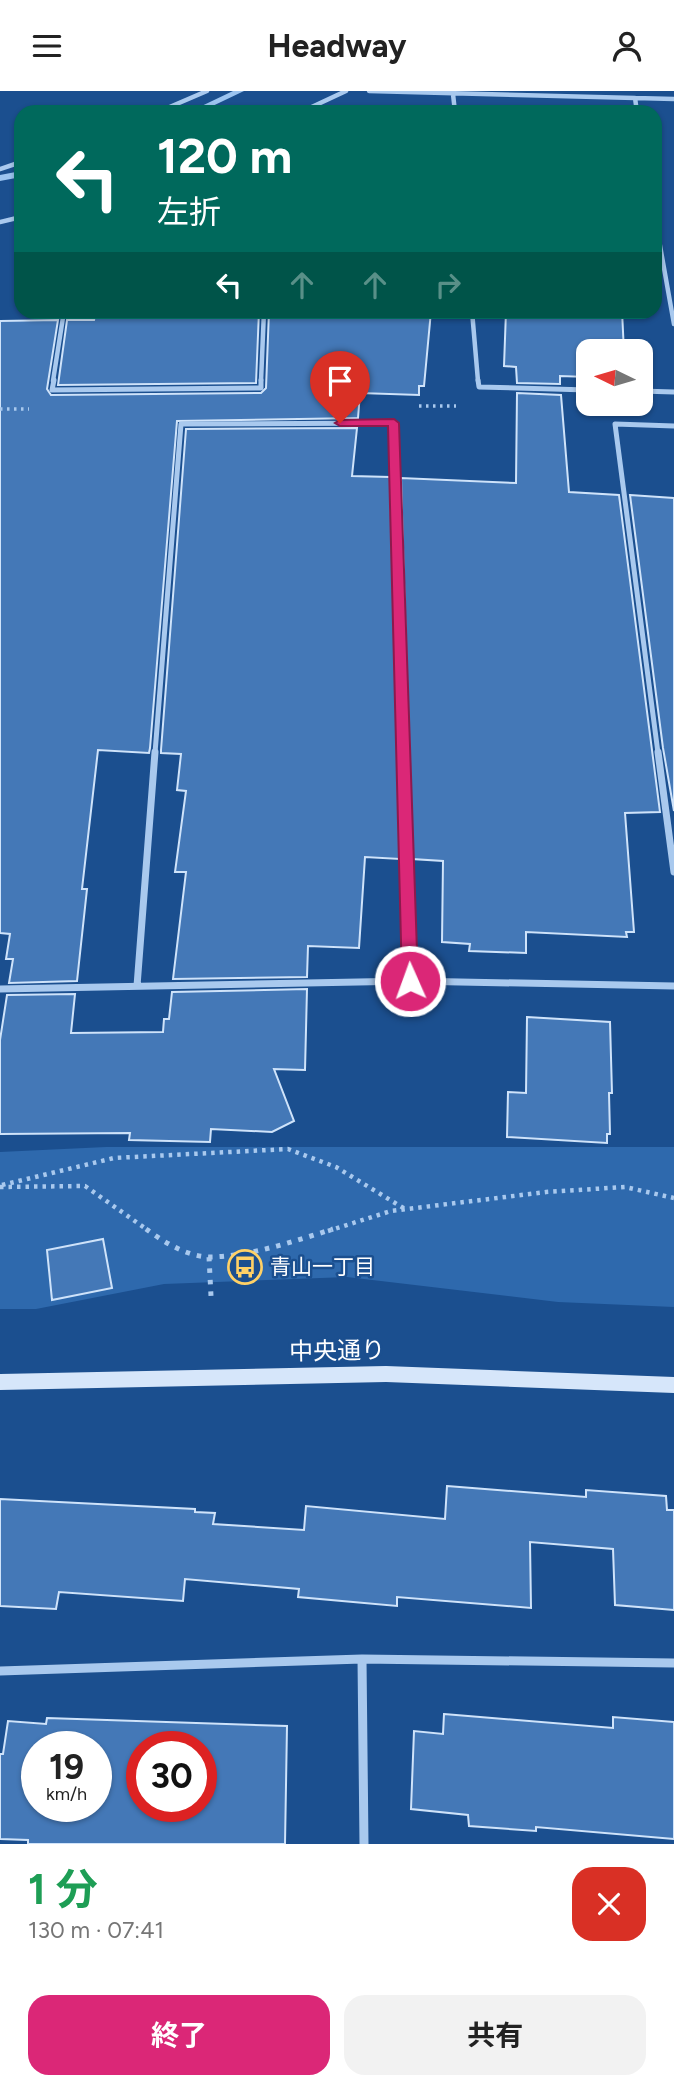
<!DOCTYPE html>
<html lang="ja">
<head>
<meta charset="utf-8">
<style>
	:root { --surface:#fff; --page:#f2f2f2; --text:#222; --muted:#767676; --accent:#db2777 }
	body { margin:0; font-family:Figtree,"Noto Sans JP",sans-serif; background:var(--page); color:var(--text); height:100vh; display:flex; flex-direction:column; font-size:26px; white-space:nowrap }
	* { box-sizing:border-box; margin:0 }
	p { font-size:23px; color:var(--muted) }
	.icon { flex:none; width:38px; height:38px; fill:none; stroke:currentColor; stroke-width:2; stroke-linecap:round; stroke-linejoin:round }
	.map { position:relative; height:1753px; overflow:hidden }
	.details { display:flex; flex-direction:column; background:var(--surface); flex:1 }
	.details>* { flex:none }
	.banner { position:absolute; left:14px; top:14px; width:648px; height:214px; border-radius:21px; box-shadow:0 2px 5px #0004; background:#00695c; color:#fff; overflow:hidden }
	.needle { width:46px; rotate:275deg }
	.buttons { position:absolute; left:576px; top:248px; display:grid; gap:14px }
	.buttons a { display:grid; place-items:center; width:77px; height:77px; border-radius:14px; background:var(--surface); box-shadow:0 2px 5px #0004; font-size:35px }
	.speed { position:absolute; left:21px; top:1640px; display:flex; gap:14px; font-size:35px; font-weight:700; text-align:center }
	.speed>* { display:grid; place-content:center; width:91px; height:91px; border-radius:50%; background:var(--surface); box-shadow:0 2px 5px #0004; line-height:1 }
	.speed small { font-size:18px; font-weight:400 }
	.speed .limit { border:10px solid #d22; background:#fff; color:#111 }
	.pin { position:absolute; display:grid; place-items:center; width:60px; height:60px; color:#fff; margin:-72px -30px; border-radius:50% 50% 50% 0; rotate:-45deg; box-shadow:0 0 7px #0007 }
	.pin .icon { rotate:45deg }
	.me { position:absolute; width:77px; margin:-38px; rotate:358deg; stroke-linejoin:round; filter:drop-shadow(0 0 5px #0008) }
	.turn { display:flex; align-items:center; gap:24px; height:147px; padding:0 28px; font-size:32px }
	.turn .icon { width:91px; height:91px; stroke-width:2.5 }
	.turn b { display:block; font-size:49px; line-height:60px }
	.lanes { display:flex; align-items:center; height:66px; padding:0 28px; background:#0003; justify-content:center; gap:35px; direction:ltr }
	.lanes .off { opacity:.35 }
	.round { display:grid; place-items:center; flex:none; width:74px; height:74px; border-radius:21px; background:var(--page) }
	.headline { display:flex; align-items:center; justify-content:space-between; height:119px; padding:0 28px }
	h1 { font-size:42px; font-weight:700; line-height:52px; color:#1e9e55 }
	.button { display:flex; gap:14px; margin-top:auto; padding:14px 28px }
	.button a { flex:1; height:80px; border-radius:21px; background:var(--accent); color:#fff; font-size:28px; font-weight:700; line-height:80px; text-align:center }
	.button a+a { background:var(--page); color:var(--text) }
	header { display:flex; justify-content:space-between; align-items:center; height:91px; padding:0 28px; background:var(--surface); font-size:32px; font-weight:700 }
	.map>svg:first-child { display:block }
</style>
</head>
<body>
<header><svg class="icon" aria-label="menu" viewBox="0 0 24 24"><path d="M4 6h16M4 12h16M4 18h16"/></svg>Headway<svg class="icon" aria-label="person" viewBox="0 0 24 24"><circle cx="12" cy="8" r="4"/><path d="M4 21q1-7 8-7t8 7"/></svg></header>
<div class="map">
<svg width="674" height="1753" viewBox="0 0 674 1753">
	<rect width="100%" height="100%" fill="#1b4f8f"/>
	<path fill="#2e69ad" d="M106,1056H674V1216L558,1211L347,1186L164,1193L36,1218H0V1061Z"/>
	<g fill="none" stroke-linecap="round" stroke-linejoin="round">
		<path fill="#9cc4f0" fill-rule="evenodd" d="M233,0H244L200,21H189Z
			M21,80V86L0,90V84Z"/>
	</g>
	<path fill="#4478b7" stroke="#cfe3fa" stroke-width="2" fill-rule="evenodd" d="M96,220H259L256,292L58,294L67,229H94Z
		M269,220H431L424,295H419V304L360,302L358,327L177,330L150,657L149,662L98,659L82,798H87L77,890L9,892L13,868H6L10,843L0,842V230L58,229L47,298L51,304L261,302L266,297Z
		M506,220H622L624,261H588V286L560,285V293L517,292L516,276L504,275Z
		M517,302L561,304L569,401L619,404L660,721L625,722L634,841H626L627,846L526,841V862L469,860L470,853L442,851L443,770L412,768L401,387L516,392Z
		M357,337L352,385L390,386L400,768L365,766L359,857L308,855L307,886L173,888L186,781H175L186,700L177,699L181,663L161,662V659L186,338Z
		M630,404L674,407V720L663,657Z
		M307,898L305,979L274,978L294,1030L272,1041L211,1038L210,1051L129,1049L130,1042L0,1043V949L7,904L75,903L71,942L163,941L164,928H169L172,901Z
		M527,926L610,931L612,1002H609L610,1043H607V1052L507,1046L508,1001L526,1002Z
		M103,1148L112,1197L52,1209L47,1159Z
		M447,1395L586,1406V1399L666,1405L667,1419H674V1519L615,1514L613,1458L530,1451L531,1517L397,1506V1515L298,1506L299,1498L185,1488L183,1510L59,1501L56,1518L0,1515V1408L195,1418V1421L215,1422L213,1433L304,1439L306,1415L445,1428Z
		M444,1623L613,1637V1626L674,1631V1748L536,1736V1740L469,1735L468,1724L411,1718L414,1640L443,1643Z
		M47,1627L287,1635L285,1753H28V1749L0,1748V1663H3L8,1630L46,1633ZM37,1656H96V1715H37ZM142,1656H201V1715H142Z"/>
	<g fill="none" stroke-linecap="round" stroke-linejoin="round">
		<path stroke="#a9c9ee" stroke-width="3.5" stroke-dasharray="2.5 4.5" stroke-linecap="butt" d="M419,315H456
			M0,318H29"/>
		<path stroke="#a9c9ee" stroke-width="4.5" stroke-dasharray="3.5 5" stroke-linecap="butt" d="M2,1094L114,1067L288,1058L336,1076L405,1118
			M0,1096L85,1095L149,1140
			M328,1140L391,1120L546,1101L625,1096L674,1107"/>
		<path stroke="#a9c9ee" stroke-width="5" stroke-dasharray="4.5 7" stroke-linecap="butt" d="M146,1138C164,1151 187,1166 211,1166C251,1165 295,1150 333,1138
			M209,1166L211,1205"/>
		<path stroke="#a9c9ee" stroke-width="4.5" d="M369,0L674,8
			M453,3L455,21
			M635,7L637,21
			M158,21L207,0
			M301,21L346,0
			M0,78L21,71
			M654,121L674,233
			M0,131L21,126
			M472,220L478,290
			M53,290L64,220
			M261,290L264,220"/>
		<path stroke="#a9c9ee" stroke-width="5" d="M54,289L52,299L261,297V289
			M478,289L479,296L588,299
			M640,300L674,301
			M155,662L181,333L394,332L403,662
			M658,662L615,333L674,335"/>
		<path stroke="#a9c9ee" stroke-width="7" d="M403,661L410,890
			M658,661L674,781
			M137,895L155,661
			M0,898L410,890L674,895"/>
		<path stroke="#a9c9ee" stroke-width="9" d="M362,1568L364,1753
			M0,1580L362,1568L674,1572"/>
		<path fill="#d6e6fa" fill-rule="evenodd" d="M386,1275L674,1286V1302L386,1291L0,1299V1283Z"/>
	</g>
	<path fill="#db2777" stroke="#8e194d" stroke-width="2" d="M394,328L399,332L418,890L410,897L402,890L388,335H340L335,332L340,329Z"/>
	<defs>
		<g id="bus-ring" transform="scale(1.75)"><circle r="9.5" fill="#1b4f8f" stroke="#ffd166" stroke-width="1.5"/><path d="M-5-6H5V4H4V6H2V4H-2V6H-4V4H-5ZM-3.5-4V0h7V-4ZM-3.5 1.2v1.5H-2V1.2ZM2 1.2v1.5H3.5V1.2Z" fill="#ffd166"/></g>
	</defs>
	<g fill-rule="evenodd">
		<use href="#bus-ring" x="245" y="1176"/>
	</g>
	<g text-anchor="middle" stroke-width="5" stroke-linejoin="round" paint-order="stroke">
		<g font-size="21" fill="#fff" stroke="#1b4f8f" text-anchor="start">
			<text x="270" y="1183">青山一丁目</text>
		</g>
		<g font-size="24" fill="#fff" stroke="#1b4f8f">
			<text transform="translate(337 1260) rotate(-1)" y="8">中央通り</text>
		</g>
	</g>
</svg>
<div class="buttons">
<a><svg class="needle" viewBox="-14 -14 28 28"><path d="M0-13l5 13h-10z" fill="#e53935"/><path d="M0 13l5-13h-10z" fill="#767676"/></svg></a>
</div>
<div class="speed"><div>19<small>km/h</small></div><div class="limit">30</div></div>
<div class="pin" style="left:340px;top:332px;background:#d93025"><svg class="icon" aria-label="arrive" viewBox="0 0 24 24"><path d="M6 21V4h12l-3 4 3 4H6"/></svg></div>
<svg class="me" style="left:410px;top:890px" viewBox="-20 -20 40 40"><circle r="17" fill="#db2777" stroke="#fff" stroke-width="3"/><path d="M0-11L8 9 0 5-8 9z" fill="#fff"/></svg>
<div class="banner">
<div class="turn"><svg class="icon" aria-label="left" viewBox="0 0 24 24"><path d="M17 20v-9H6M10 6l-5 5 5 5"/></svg><div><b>120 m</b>左折</div></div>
<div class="lanes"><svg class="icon" aria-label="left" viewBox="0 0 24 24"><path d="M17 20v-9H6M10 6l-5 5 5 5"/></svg><svg class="icon off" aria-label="ahead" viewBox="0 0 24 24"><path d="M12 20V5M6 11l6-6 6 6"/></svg><svg class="icon off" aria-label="ahead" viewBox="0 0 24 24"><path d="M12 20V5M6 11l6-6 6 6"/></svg><svg class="icon off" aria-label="right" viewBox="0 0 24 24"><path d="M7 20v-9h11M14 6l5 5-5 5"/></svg></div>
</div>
</div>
<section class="details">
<div class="headline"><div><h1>1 分</h1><p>130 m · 07:41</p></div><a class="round" style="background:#d93025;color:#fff"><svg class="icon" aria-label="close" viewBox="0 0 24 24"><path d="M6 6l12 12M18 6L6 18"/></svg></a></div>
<div class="button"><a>終了</a><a>共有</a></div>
</section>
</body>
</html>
